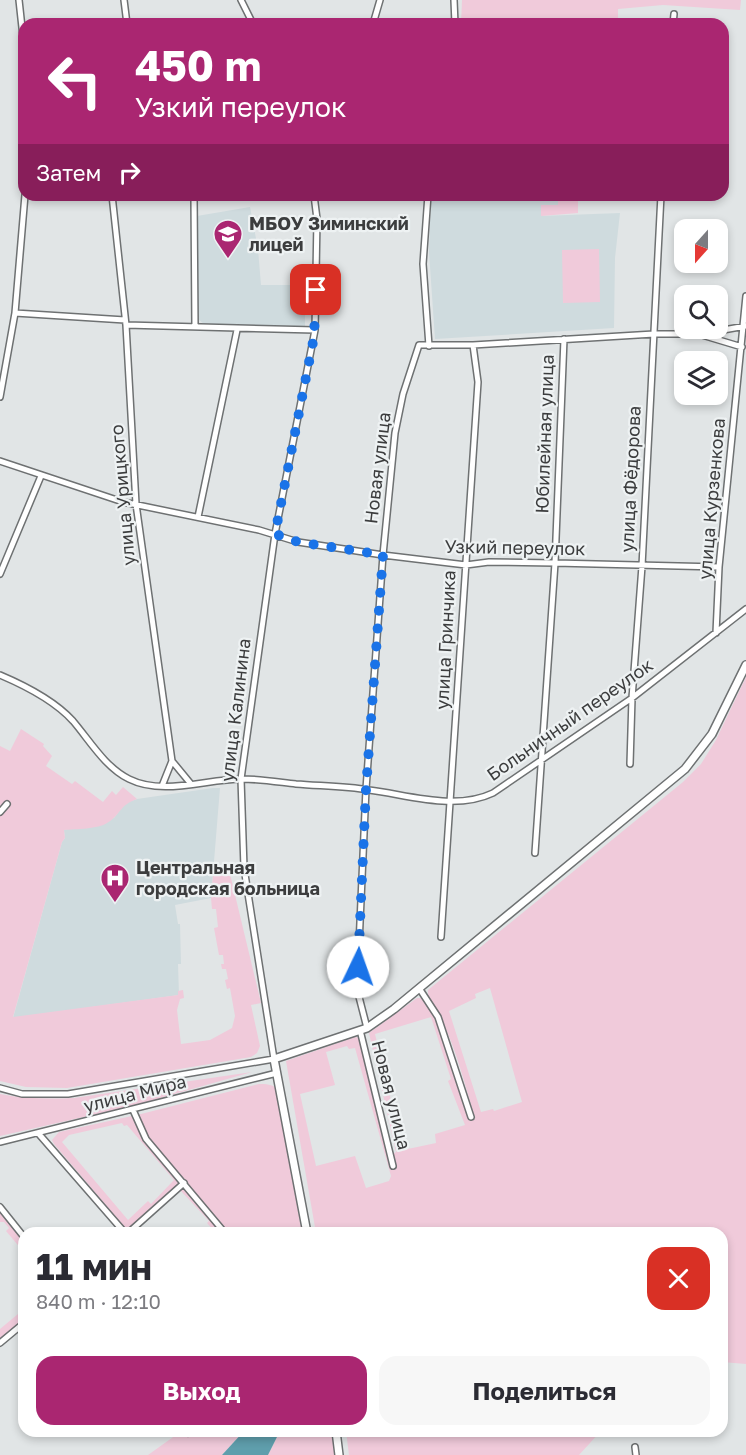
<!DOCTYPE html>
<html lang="ru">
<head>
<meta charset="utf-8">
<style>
	:root { --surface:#fff; --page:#f7f7f7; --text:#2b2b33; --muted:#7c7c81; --accent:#aa2671 }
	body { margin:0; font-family:"Golos Text",sans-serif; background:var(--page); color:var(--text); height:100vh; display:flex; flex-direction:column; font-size:22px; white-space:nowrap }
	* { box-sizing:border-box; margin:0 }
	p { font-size:20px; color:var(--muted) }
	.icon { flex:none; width:33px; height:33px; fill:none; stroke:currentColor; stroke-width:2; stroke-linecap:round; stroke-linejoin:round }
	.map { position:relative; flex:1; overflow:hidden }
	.details { position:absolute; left:18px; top:1227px; width:710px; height:210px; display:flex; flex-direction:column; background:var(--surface); border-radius:18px; box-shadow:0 3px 9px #0003 }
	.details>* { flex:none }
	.guide { position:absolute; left:18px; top:18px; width:711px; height:183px; border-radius:18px; box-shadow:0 3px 9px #0003; background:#aa2671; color:#fff; overflow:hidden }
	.needle { width:39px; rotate:201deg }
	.tools { position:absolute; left:674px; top:219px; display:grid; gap:12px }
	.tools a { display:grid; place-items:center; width:54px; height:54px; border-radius:12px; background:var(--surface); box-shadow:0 3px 9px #0003; font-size:30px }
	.pin { position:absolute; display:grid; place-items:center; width:51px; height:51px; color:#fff; margin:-26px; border-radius:12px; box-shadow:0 3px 9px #0006 }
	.me { position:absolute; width:66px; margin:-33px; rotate:3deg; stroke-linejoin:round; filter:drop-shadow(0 0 4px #0008) }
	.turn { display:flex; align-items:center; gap:21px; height:126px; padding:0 18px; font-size:27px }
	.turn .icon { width:78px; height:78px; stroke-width:2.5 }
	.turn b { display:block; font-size:42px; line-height:51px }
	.then { display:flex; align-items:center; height:57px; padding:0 18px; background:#0003; gap:12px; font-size:22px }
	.round { display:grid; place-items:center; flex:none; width:63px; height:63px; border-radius:18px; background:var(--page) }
	.head { display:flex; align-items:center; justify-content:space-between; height:102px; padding:0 18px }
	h1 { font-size:36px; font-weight:700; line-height:45px }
	.primary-button { display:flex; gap:12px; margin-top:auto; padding:12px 18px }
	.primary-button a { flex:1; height:69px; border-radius:18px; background:var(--accent); color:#fff; font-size:24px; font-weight:700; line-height:69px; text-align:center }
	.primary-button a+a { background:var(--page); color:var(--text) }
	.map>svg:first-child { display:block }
</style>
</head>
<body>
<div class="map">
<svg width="746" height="1455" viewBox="0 0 746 1455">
	<rect width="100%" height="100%" fill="#e1e5e6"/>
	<path fill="#cfdbde" d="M431,195H558L559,205L541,216L620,213L615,258L614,328L435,339L429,252Z
		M250,207L258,249L261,285H305V326L204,324L198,319L197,216Z
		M213,788H220L211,898L175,905L178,924H180L181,964H178L179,995L13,1018L62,842L65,838L64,830L114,818L125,803L137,799Z"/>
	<path fill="#f0cada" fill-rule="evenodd" d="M462,0H741L740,10L663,5L618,9V24H461Z
		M558,195H578V213L541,216V205H558Z
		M599,249L600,302L563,303L562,250Z
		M746,677V1364L722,1362V1233H316L286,1061L355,1037L360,1038L391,1155L396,1152L369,1033L417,998H421L437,1020L470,1119L475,1118C465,1086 457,1050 441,1019C437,1010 427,1000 428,990L683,782L701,764L716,740ZM490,988L522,1102L494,1111L493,1109L481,1112L449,1011L476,998L475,994ZM431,1017L451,1079L448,1081L465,1125L435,1134L436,1143L403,1150L375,1034ZM347,1046L349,1049L355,1048L391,1176L389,1181L366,1188L355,1156L316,1166L300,1094L335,1085L326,1052Z
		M21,729L44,744L43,746L52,756L46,766L72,784L75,781L103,802L112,791L116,795L123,787L137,799C119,805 121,815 107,823C99,829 75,829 64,830L65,838L62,842L13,1017L178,995V991L183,990L184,998L180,999L177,1010L181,1044L210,1040L232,1028L235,1016L230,988L227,989L225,980L228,979L226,969H222L221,964H224L223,955H219L214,928L218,927L216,909H212L211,898L213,875L230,874L261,1003L251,1005L260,1046L257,1053L251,1057L67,1088L26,1087L0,1081V746L10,751Z
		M252,1072L132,1106L0,1136V1094C25,1099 49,1099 74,1098Z
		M259,1084C266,1084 272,1084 277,1089L302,1233H216L207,1223L209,1221L180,1190L131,1228L126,1229L54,1144L52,1140L59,1132L141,1114ZM122,1123L124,1126L127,1125L174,1180L151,1204L148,1201L128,1220L62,1142L69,1135Z
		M0,1209L24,1240V1248L22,1250L6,1231L9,1228L4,1222H0Z
		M24,1309V1320L0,1341V1329Z
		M173,1431H182L186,1436L190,1433L189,1431H244L222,1455H148L176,1435Z
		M280,1431H334L336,1455H268Z
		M346,1431H601L579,1455H349Z"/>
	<path fill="#5f9eac" d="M244,1431H280L268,1455H222Z"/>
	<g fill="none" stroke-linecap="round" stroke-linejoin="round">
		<g stroke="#6e7172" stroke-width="8">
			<path id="street" d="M19,0L24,46
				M124,0L127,24
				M241,0L253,24
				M454,0L455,24
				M373,24L380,0
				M673,24L674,14
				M112,195L126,325L136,504L172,761L191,784
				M194,195L195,327
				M428,195L423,264L429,346
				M15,313L125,320
				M126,325L315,330
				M702,335L742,347
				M0,397L15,313L25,195
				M0,461L123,502L259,530L298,542L383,555L466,565L489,562L555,563L719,567
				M198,517L237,330
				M0,574L41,476
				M716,633L719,567L746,296
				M0,675C26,686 54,700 73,721C90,741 105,767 129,779C163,796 206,779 242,779C260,779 278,782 296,784C320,786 345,786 369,790C409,795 455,811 493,793L632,698L746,609
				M630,764L632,698L642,566L661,195
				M162,786L172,761
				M0,812L7,804
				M535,853L555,563L564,339
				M441,937L478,382L473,345
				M419,988L438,1017L471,1117
				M367,1028L357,989L366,789L383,555L395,433L403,394L419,345H473L654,334H701L746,326
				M360,1030L393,1166
				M0,1088L22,1094H68L274,1059L244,868L241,779L275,534L315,330L317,219L314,195
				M133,1110L146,1139L225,1233
				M38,1133L125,1233
				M0,1142L277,1073
				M0,1207L24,1237
				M128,1233L184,1183
				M0,1343L24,1323
				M186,1431L188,1433
				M635,1447L636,1455"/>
		</g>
		<g stroke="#6e7172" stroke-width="10">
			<path id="secondary" d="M307,1233L274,1059L367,1028L394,1009L685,769L712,734L746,665
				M336,1431L339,1455"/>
		</g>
		<use href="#street" stroke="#fff" stroke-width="5"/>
		<use href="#secondary" stroke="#fff" stroke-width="7"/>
	</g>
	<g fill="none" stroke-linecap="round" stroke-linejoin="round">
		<path stroke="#1a73e8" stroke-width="10" stroke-dasharray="0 18" d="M316,290L314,337L275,534L298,542L383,555L366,789L358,967"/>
	</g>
	<defs>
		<g id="school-pin" transform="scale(1.5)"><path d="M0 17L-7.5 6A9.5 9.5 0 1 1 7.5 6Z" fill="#aa2671" stroke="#eef2f3"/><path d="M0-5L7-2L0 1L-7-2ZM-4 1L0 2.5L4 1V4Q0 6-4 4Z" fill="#fff"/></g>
		<g id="hospital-pin" transform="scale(1.5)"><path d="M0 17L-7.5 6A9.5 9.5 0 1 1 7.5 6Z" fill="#aa2671" stroke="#eef2f3"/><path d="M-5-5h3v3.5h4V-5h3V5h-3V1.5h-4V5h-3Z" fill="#fff"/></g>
	</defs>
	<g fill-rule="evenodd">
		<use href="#school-pin" x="228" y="234"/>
		<use href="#hospital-pin" x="115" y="878"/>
	</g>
	<g text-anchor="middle" stroke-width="4.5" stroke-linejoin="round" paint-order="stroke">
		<g font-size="18" font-weight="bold" fill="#3c3d3e" stroke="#eef2f3" text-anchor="start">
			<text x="249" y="230">МБОУ Зиминский<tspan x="249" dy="21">лицей</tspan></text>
			<text x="136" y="874">Центральная<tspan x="136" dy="21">городская больница</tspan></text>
		</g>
		<g font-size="18" fill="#3c3d3e" stroke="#eef2f3">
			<text transform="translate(545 434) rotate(-88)" y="6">Юбилейная улица</text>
			<text transform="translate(378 468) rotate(-83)" y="6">Новая улица</text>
			<text transform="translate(631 479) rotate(-87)" y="6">улица Фёдорова</text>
			<text transform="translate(123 495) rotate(-95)" y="6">улица Урицкого</text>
			<text transform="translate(712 499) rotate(-85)" y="6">улица Курзенкова</text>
			<text transform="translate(515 548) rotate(1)" y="6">Узкий переулок</text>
			<text transform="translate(446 640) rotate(-87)" y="6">улица Гринчика</text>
			<text transform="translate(236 710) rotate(-83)" y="6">улица Калинина</text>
			<text transform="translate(570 720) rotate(-35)" y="6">Больничный переулок</text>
			<text transform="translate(135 1094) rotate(-14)" y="6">улица Мира</text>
			<text transform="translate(391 1095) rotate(76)" y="6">Новая улица</text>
		</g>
	</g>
</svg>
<div class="tools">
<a><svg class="needle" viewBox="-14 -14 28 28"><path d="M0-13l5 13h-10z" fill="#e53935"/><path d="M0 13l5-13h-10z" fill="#7c7c81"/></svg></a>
<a><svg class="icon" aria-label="search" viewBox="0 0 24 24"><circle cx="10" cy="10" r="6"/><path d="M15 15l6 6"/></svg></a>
<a><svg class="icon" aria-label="layers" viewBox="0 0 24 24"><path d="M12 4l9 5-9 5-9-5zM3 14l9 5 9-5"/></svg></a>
</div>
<div class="pin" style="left:316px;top:290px;background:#d93025"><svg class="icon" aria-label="arrive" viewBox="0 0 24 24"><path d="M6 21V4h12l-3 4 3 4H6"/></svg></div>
<svg class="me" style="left:358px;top:967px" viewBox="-20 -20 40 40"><circle r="19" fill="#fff"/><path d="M0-13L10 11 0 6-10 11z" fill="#1a73e8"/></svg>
<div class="guide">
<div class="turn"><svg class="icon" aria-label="left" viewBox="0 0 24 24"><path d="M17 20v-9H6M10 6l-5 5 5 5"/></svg><div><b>450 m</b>Узкий переулок</div></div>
<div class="then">Затем<svg class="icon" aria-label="right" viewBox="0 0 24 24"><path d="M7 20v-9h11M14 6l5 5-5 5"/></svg></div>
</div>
<section class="details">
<div class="head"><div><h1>11 мин</h1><p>840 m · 12:10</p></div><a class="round" style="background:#d93025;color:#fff"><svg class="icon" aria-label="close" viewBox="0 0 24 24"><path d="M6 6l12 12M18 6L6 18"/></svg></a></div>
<div class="primary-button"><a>Выход</a><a>Поделиться</a></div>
</section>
</div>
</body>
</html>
